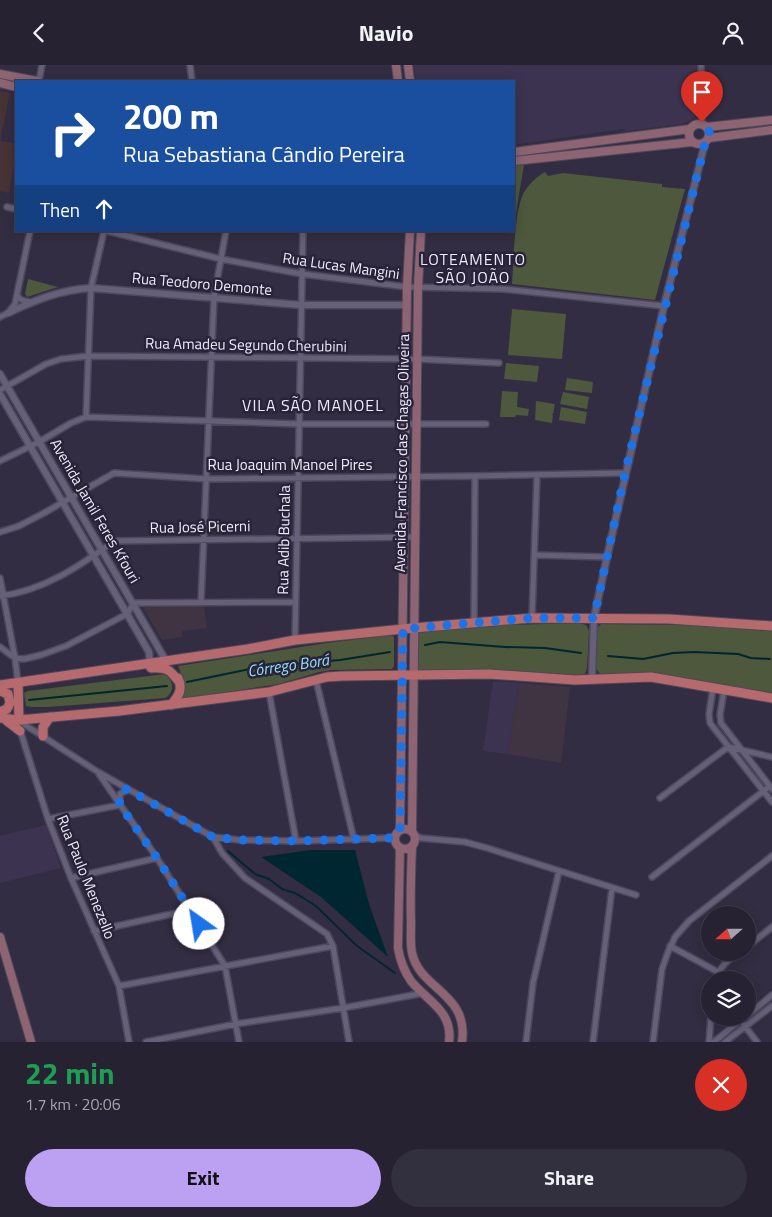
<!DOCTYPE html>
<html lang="en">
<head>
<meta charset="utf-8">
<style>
	:root { --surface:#262232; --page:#322f3e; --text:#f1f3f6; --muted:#a4a4ac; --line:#423f4d; --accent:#bca0f2 }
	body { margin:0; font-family:"Titillium Web",sans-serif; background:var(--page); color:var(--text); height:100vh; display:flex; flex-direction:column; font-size:19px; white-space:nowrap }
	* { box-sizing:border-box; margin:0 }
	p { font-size:16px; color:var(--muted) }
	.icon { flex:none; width:28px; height:28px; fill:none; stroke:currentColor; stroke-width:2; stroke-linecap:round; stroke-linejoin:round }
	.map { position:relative; height:977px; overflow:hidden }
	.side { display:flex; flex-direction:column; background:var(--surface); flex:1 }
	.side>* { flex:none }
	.guide { position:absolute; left:15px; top:15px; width:500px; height:152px; border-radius:0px; box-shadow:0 2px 12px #0003,0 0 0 1px var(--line); background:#1a4fa0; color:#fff; overflow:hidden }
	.needle { width:32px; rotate:249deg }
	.controls { position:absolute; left:701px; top:841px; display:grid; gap:10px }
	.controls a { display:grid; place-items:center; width:55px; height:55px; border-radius:50%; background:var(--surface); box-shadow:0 2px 12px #0003,0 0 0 1px var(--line); font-size:25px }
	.pin { position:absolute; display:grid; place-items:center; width:42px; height:42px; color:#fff; margin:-51px -21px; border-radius:50% 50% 50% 0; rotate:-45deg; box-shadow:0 0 5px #0007 }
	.pin .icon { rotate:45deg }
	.me { position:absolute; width:55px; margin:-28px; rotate:328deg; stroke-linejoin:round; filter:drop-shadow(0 0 4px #0008) }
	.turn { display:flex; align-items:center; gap:18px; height:105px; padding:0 25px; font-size:22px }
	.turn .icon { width:65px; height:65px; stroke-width:2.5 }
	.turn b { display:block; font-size:35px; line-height:42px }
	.then { display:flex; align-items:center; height:48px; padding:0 25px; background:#0003; gap:10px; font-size:19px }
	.round { display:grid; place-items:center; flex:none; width:52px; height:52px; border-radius:26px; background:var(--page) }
	.overview { display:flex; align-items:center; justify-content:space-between; height:85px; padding:0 25px }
	h1 { font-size:30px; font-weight:700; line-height:38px; color:#1e9e55 }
	.button { display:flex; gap:10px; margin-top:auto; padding:10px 25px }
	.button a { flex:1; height:58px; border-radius:30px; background:var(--accent); color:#111; font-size:20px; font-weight:700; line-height:58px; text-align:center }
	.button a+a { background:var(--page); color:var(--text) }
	header { display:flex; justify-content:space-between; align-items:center; height:65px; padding:0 25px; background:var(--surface); font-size:22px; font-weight:700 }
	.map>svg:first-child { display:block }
</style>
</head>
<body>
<header><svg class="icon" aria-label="back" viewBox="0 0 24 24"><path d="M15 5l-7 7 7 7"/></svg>Navio<svg class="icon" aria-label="person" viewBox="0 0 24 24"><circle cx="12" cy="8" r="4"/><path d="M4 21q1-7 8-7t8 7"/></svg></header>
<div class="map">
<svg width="772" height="977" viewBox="0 0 772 977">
	<rect width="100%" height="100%" fill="#332d43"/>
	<path fill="#3b3350" d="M414,0H697V49L691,55L682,59L628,66L623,64L514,80V16H416Z
		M493,616L519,618L508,689L483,686Z
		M46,760L61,803L0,818V771Z"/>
	<path fill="#403442" d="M204,541L207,563L182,566V572L162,575L143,542Z
		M519,618L570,622L561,698L508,689Z"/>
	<path fill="#473335" d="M0,26L10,28L0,76L14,78L13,87L16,88L9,128L0,126Z"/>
	<path fill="#4d583c" d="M524,100C521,119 517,138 515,158H514V101Z
		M545,107L548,111L563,108L662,119V122L685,124L655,235L512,219C514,196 514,149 523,129C528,120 536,112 545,107Z
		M28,214L58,222L27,232L25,229Z
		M512,244L566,249L562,294L508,290Z
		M506,298L539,301L537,317L504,314Z
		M567,313L593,317L592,328L565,325Z
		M502,326L518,327L517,342L529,344L528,351L516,350L515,352H500Z
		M563,327L589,332L587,344L560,339Z
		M536,336L555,339L553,349H551L553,350L552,358L535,355Z
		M561,342L587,347L585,359L559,355Z
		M579,558L586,560L589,566L587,603L585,609L582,611L417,606L419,567L504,560Z
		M601,559L691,560L772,566V628L661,610L641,608L600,609L595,601L597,563Z
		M390,570L394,572V601L392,604L332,605L319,607L279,619L182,634L185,619L178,601L327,578Z
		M165,609C174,616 175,627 165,633L48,642H31L26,641L24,628L28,626Z"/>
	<path fill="#002731" d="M310,785H355L369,839L388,892L321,832L261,792Z"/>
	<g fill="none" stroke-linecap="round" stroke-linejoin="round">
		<path stroke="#002731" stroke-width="2" d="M425,580L440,577L505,582L545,583L581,588
			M608,591L643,594L673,588L694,587L738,589L751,593L770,594
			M187,617L260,602L340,595L390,587
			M29,635L167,621
			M228,786L255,809L269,814L282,824L295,828L316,841L357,881L395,908"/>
		<g stroke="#4d485b" stroke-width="8">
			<path id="minor" d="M190,0L192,16
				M701,0L702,59
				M39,16L42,0
				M7,142L16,144
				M107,166L221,194L302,209L407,222L504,224L664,241
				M17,230C20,236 25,236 31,237
				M0,252L8,248L15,239L30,166
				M0,325L46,299L61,294L88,291L417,294L499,298
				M86,352L91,223L104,166
				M0,396L39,377L71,358L86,352L299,359H486
				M0,467L19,461L44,448L114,408L207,414L475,411L625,408
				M535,490L607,492
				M0,513L15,593L18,618
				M0,531C43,526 80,501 114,476L415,472
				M201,537L214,232L226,166
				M532,553L537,410
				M474,558L475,411
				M295,575L303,166
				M0,582L15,593L24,594L41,590L66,581L127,549L134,538L295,537
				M316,615L354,775
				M713,623L709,649L710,658L772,737
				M724,625L720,650L721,658L772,724
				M269,627L296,776
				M19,656L98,707L213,772L239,775L296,776L390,773L395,770
				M20,665L48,754L71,813L119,921L129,977
				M99,709L157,793L225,901L239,977
				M660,733L728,682L772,692
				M120,739V729L127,725
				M48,754L120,740
				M414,770L421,773L465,777L487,783L636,830
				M213,772L222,788L245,813L327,869L333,881L349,977
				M652,812L770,721
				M71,813L157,793
				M94,866L190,845
				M670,881L718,907
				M748,881L772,862
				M716,915C719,902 728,895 739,888
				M119,921L333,881
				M748,950L772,930
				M744,960L757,977
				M146,977L236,959L343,943L424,928
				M526,977L533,918L559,806
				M593,977L612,823
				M653,977L662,904L668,887L675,872L689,856L772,791
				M709,977L711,952
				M714,977L744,952
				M725,977L772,941"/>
		</g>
		<g stroke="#4d485b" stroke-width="9">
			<path id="tertiary" d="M8,248C35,235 60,225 91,223L301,240H407
				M0,309L166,596
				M0,329L149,587L150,598
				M592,614L594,553L607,492L664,241L705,78"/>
		</g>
		<g stroke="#4d485b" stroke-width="10">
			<path id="secondary" d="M396,0L398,16
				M408,0L410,16
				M0,9L37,16
				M0,18L16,22
				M689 69a10 10 0 1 1 20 0a10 10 0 1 1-20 0Z
				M707,62L772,55
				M709,73L772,65
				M514,87L690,64
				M514,96L692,77
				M395 774a10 10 0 1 1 20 0a10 10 0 1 1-20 0Z
				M400,765L407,222L410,166
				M412,767L418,223L421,166
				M412,781C411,807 410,832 411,857C411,867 410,878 412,888C420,925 469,928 462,977
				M400,783L398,883C400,895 404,906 411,916C428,937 453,946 449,977
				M0,872L31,977"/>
		</g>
		<g stroke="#4d485b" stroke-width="11">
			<path id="primary" d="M151,603C168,602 170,605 180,618
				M18,618L19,655
				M0,620L248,584L295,575L413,563L532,553L669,554L772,561
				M0,626L8,629L10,638L7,644L0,647
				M171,640C179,631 183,624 178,613
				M0,653L19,655L119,646L269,627L327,612L342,611L489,609L575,615L651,612L772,633
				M7,656L20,666
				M43,671V662L50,652"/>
		</g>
		<use href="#minor" stroke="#655f78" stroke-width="5"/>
		<use href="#tertiary" stroke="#655f78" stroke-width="6"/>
		<use href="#secondary" stroke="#8e6473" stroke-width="8"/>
		<use href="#primary" stroke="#b76a6e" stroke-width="9"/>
	</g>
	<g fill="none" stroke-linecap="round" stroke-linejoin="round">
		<path stroke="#1a73e8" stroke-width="9" stroke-dasharray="0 16.2" d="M199,859L157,793L120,740L119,734L122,726L127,724L213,772L239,775L296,776L390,773L400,765L403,564L532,553H594L625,408L705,78L709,73V66L702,59V57"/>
	</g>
	<g text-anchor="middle" stroke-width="5" stroke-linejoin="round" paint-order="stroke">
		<g font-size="15" fill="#edeaf9" stroke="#292339">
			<text transform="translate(341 201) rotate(8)" y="5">Rua Lucas Mangini</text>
			<text transform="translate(202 219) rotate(5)" y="5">Rua Teodoro Demonte</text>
			<text transform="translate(246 280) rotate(1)" y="5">Rua Amadeu Segundo Cherubini</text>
			<text transform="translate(402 388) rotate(-89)" y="5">Avenida Francisco das Chagas Oliveira</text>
			<text x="290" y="405">Rua Joaquim Manoel Pires</text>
			<text transform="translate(95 446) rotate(60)" y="5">Avenida Jamil Feres Kfouri</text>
			<text transform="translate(200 462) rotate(-1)" y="5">Rua José Picerni</text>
			<text transform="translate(284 475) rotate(-89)" y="5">Rua Adib Buchala</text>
			<text transform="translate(86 812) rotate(68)" y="5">Rua Paulo Menezello</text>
		</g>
		<g font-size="16" letter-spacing="1" fill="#edeaf9" stroke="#292339">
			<text x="473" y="200">LOTEAMENTO<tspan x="473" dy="18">SÃO JOÃO</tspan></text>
			<text x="313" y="346">VILA SÃO MANOEL</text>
		</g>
		<g font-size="16" font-style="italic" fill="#8fe1fa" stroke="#292339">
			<text transform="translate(288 600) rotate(-8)" y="6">Córrego Borá</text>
		</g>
	</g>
</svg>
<div class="controls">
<a><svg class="needle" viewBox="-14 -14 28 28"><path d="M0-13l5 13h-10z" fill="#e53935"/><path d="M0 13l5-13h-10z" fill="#a4a4ac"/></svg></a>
<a><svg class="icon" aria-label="layers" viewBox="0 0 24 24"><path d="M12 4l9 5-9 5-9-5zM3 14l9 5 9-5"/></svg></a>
</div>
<div class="pin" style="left:702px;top:57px;background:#d93025"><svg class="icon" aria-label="arrive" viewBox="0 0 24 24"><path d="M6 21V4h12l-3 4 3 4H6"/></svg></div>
<svg class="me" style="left:199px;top:859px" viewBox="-20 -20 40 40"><circle r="19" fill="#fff"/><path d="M0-13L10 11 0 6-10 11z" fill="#1a73e8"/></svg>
<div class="guide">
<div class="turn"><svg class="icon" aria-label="right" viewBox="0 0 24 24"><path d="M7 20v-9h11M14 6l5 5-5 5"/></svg><div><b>200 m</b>Rua Sebastiana Cândio Pereira</div></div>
<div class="then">Then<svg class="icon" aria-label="ahead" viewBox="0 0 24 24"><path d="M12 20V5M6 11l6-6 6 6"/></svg></div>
</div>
</div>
<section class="side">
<div class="overview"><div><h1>22 min</h1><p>1.7 km · 20:06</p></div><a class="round" style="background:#d93025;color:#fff"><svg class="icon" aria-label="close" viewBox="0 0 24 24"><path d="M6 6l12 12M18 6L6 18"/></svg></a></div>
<div class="button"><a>Exit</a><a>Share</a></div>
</section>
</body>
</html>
